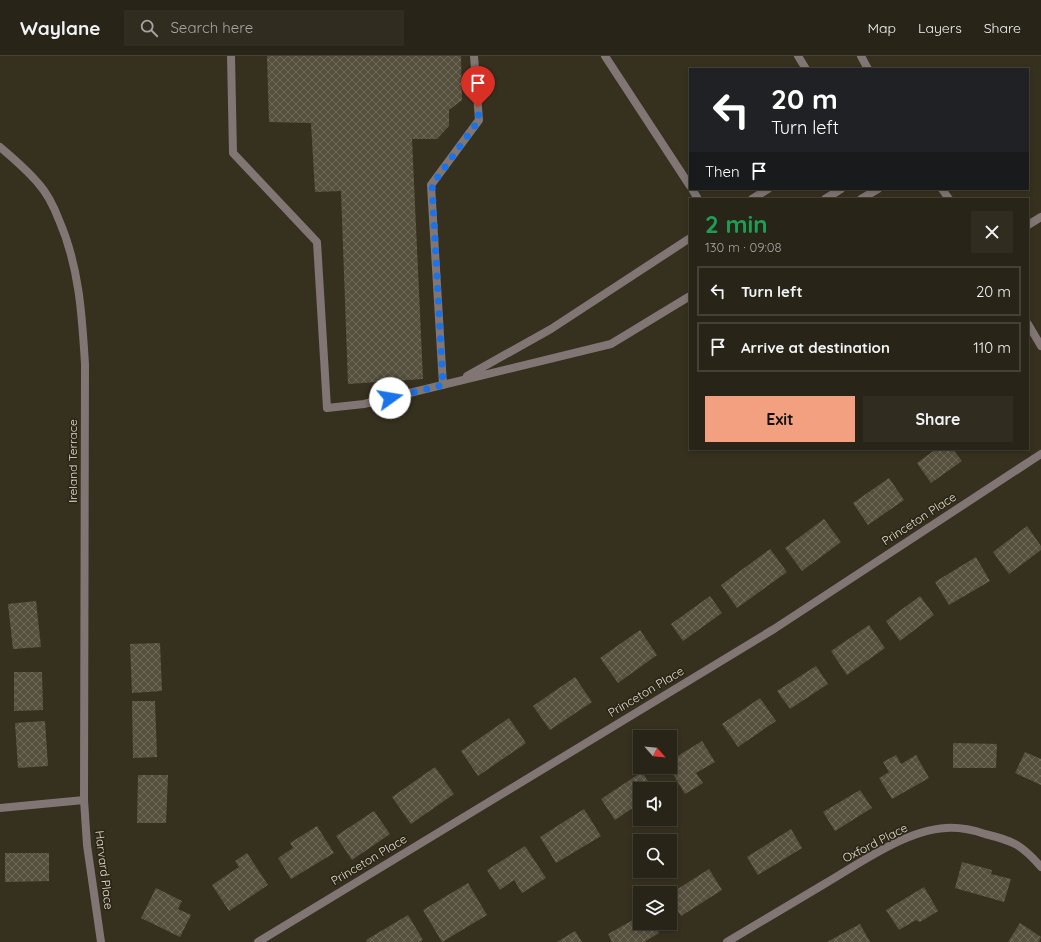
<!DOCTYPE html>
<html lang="en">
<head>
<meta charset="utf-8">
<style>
	:root { --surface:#282417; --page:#302c20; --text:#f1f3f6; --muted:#a5a4a1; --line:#444136; --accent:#f2a080 }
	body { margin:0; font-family:Quicksand,sans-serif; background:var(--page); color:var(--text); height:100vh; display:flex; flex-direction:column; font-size:15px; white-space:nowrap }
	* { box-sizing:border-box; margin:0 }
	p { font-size:13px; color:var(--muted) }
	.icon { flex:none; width:22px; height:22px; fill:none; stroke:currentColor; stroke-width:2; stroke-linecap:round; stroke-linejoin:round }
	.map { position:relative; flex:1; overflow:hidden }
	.panel { position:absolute; left:689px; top:142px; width:340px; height:252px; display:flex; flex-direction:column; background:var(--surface); border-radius:0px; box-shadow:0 2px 6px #0003,0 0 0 1px var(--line) }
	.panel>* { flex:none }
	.banner { position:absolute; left:689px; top:12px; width:340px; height:122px; border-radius:0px; box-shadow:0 2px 6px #0003,0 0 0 1px var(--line); background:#202124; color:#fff; overflow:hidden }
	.needle { width:26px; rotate:117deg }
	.buttons { position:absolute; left:633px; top:674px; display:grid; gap:8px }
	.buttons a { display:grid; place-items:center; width:44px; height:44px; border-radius:0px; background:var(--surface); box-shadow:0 2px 6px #0003,0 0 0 1px var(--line); font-size:20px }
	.pin { position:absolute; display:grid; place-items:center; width:34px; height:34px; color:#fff; margin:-41px -17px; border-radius:50% 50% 50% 0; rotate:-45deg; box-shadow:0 0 4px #0007 }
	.pin .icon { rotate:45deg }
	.me { position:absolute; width:44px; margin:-22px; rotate:77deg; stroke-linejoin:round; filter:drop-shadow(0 0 3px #0008) }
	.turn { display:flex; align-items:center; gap:14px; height:84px; padding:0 16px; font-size:18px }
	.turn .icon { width:52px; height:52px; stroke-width:2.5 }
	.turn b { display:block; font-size:28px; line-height:34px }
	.then { display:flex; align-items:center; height:38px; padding:0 16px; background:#0003; gap:8px; font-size:15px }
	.round { display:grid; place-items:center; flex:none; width:42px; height:42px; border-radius:0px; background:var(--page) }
	.headline { display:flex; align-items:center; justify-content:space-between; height:68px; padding:0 16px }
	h1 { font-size:24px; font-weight:800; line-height:30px; color:#1e9e55 }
	.cta { display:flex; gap:8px; margin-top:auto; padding:8px 16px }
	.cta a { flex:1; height:46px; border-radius:0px; background:var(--accent); color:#111; font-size:16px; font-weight:800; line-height:46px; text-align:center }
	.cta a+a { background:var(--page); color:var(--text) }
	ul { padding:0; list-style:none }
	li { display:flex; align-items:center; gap:12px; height:50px; margin:0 8px 6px; padding:0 8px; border:2px solid var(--line); border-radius:0px }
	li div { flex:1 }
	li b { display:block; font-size:15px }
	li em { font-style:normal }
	header { display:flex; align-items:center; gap:24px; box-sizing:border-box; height:56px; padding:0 20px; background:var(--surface); border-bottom:1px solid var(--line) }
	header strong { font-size:19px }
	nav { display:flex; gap:22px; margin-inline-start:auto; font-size:14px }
	.search { width:280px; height:36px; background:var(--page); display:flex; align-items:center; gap:10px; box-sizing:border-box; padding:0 14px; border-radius:0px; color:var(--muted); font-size:15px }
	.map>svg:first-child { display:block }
</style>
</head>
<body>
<header>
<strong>Waylane</strong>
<div class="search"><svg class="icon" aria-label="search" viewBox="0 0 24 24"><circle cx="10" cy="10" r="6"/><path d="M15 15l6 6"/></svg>Search here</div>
<nav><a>Map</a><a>Layers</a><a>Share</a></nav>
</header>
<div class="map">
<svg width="1041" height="886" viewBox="0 0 1041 886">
	<defs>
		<pattern id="building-cross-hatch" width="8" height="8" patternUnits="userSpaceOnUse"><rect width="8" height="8" fill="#56503e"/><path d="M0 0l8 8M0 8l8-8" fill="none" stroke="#6e6959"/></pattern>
	</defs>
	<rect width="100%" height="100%" fill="#36301f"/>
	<path fill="url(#building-cross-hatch)" d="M267,0H461L462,44L449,54V70L437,83H412L423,323L348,328L341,135L315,136L311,67L269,66Z
		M936,393H953L962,405L931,427L917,407Z
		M889,422L904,444L868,469L853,447Z
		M824,463L841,486L802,515L785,492Z
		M1027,470L1041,490V494L1009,518L993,496Z
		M770,493L787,516L737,552L721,529Z
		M976,501L990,525L949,549L935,526Z
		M710,540L722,557L683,585L671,568Z
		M920,540L934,559L900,585L886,565Z
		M36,545L41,591L13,593L8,548Z
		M869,569L885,592L847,619L831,595Z
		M640,574L657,599L618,627L600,602Z
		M160,587L162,635L132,637L130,588Z
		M816,610L828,628L790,653L777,635Z
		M14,616H42L43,654L14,655Z
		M575,621L592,646L550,674L533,650Z
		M760,642L776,665L738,691L722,668Z
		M132,645H155L157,701L133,702Z
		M509,662L526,687L478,720L461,695Z
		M45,665L48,710L18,712L15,667Z
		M702,685L715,706L696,717L703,727L685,738L669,711H670V705Z
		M953,687L997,688L996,712H953Z
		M1025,696L1041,703V729L1015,717Z
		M896,699L901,708L916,699L929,722L892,743L879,722L889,716L883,706Z
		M435,711L454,738L411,768L392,741Z
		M642,716L653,733H640V747L615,764L601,743Z
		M138,719H168L166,767H137Z
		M860,734L872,752L835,775L823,756Z
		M584,753L601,780L556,807L540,781Z
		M374,755L390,778L352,804L336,780Z
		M317,770L334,797L291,823L278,802L293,792L290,787Z
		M791,773L802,792L758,819L747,801Z
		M525,790L546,822L522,837L514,824L500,834L487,814Z
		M5,797H49V825L5,826Z
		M247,797L268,829L229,855L212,829L239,811L235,805Z
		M962,806L992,814L991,818L1011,823L1004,846L955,832Z
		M709,813L722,834L681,860L670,842V838Z
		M468,827L487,859L442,886L423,854Z
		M924,831L938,855L920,866L916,864L899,874L886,854Z
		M156,832L182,845L178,853L191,859L180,881L141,862Z
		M408,859L423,884L419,886H367L366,884Z
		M640,860V867H653L659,877L644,886H612L608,878Z
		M1020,867L1041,881L1039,886H1008Z
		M860,868L870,886H827Z
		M575,875L582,886H557Z"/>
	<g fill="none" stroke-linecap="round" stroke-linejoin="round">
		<path stroke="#817674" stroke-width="8" d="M231,0L233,97L317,186L327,352L364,348L611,288L690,240
			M605,0L690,130
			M798,0L806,13
			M692,133L698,143
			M752,143L768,133
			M825,143L841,133
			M861,143L878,133
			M467,320L551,273L690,182
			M443,329L431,129L479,64L474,0"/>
		<path stroke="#817674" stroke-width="8" d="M861,0L868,13
			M0,91C13,102 27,114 38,127C47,137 54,151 59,164C79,210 82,258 85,308L84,744L87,789L101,886
			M942,133L949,143
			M1028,169L1041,161
			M1028,268L1041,290
			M0,752L84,744
			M258,886L774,573L1041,398
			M727,886C760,866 793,847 826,827C860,807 906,774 946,772C960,771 973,774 985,778C1014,785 1022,789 1041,811"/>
	</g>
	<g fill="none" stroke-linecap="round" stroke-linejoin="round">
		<path stroke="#1a73e8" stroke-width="7" stroke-dasharray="0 12.6" d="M390,342L443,329L432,129L479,64L478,51"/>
	</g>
	<g text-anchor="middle" stroke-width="3.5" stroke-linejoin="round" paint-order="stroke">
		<g font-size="12" fill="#e1ddd2" stroke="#2c2716">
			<text transform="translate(73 405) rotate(-90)" y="4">Ireland Terrace</text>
			<text transform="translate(919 463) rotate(-33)" y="4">Princeton Place</text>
			<text transform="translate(646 636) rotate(-31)" y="4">Princeton Place</text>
			<text transform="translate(875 787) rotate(-27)" y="4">Oxford Place</text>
			<text transform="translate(369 804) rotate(-31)" y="4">Princeton Place</text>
			<text transform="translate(104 814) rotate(83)" y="4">Harvard Place</text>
		</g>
	</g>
</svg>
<div class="buttons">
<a><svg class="needle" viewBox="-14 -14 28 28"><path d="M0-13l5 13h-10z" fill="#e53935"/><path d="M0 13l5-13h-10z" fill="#a5a4a1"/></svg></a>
<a><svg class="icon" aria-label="sound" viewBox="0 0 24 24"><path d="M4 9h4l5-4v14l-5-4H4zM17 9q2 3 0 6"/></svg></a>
<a><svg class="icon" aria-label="search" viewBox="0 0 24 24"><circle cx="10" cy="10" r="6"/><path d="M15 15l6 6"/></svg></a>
<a><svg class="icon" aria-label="layers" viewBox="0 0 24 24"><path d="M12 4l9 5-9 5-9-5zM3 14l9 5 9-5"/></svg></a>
</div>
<div class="pin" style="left:478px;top:51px;background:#d93025"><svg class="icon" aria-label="arrive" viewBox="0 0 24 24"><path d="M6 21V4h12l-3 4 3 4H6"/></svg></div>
<svg class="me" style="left:390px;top:342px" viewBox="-20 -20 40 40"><circle r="19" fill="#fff"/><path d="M0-13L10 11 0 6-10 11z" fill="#1a73e8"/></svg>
<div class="banner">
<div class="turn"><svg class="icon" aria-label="left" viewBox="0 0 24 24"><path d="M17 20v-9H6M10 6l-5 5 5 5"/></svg><div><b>20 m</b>Turn left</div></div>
<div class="then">Then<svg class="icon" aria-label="arrive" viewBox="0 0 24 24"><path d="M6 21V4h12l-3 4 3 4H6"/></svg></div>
</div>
<section class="panel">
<div class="headline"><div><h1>2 min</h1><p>130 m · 09:08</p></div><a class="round"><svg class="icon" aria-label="close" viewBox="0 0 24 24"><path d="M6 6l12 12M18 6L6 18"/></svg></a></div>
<ul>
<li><svg class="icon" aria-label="left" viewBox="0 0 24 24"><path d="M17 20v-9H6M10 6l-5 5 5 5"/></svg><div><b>Turn left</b></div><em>20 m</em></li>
<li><svg class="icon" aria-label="arrive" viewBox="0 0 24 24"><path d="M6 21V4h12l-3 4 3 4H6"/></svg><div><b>Arrive at destination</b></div><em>110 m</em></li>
</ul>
<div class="cta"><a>Exit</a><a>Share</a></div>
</section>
</div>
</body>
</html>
